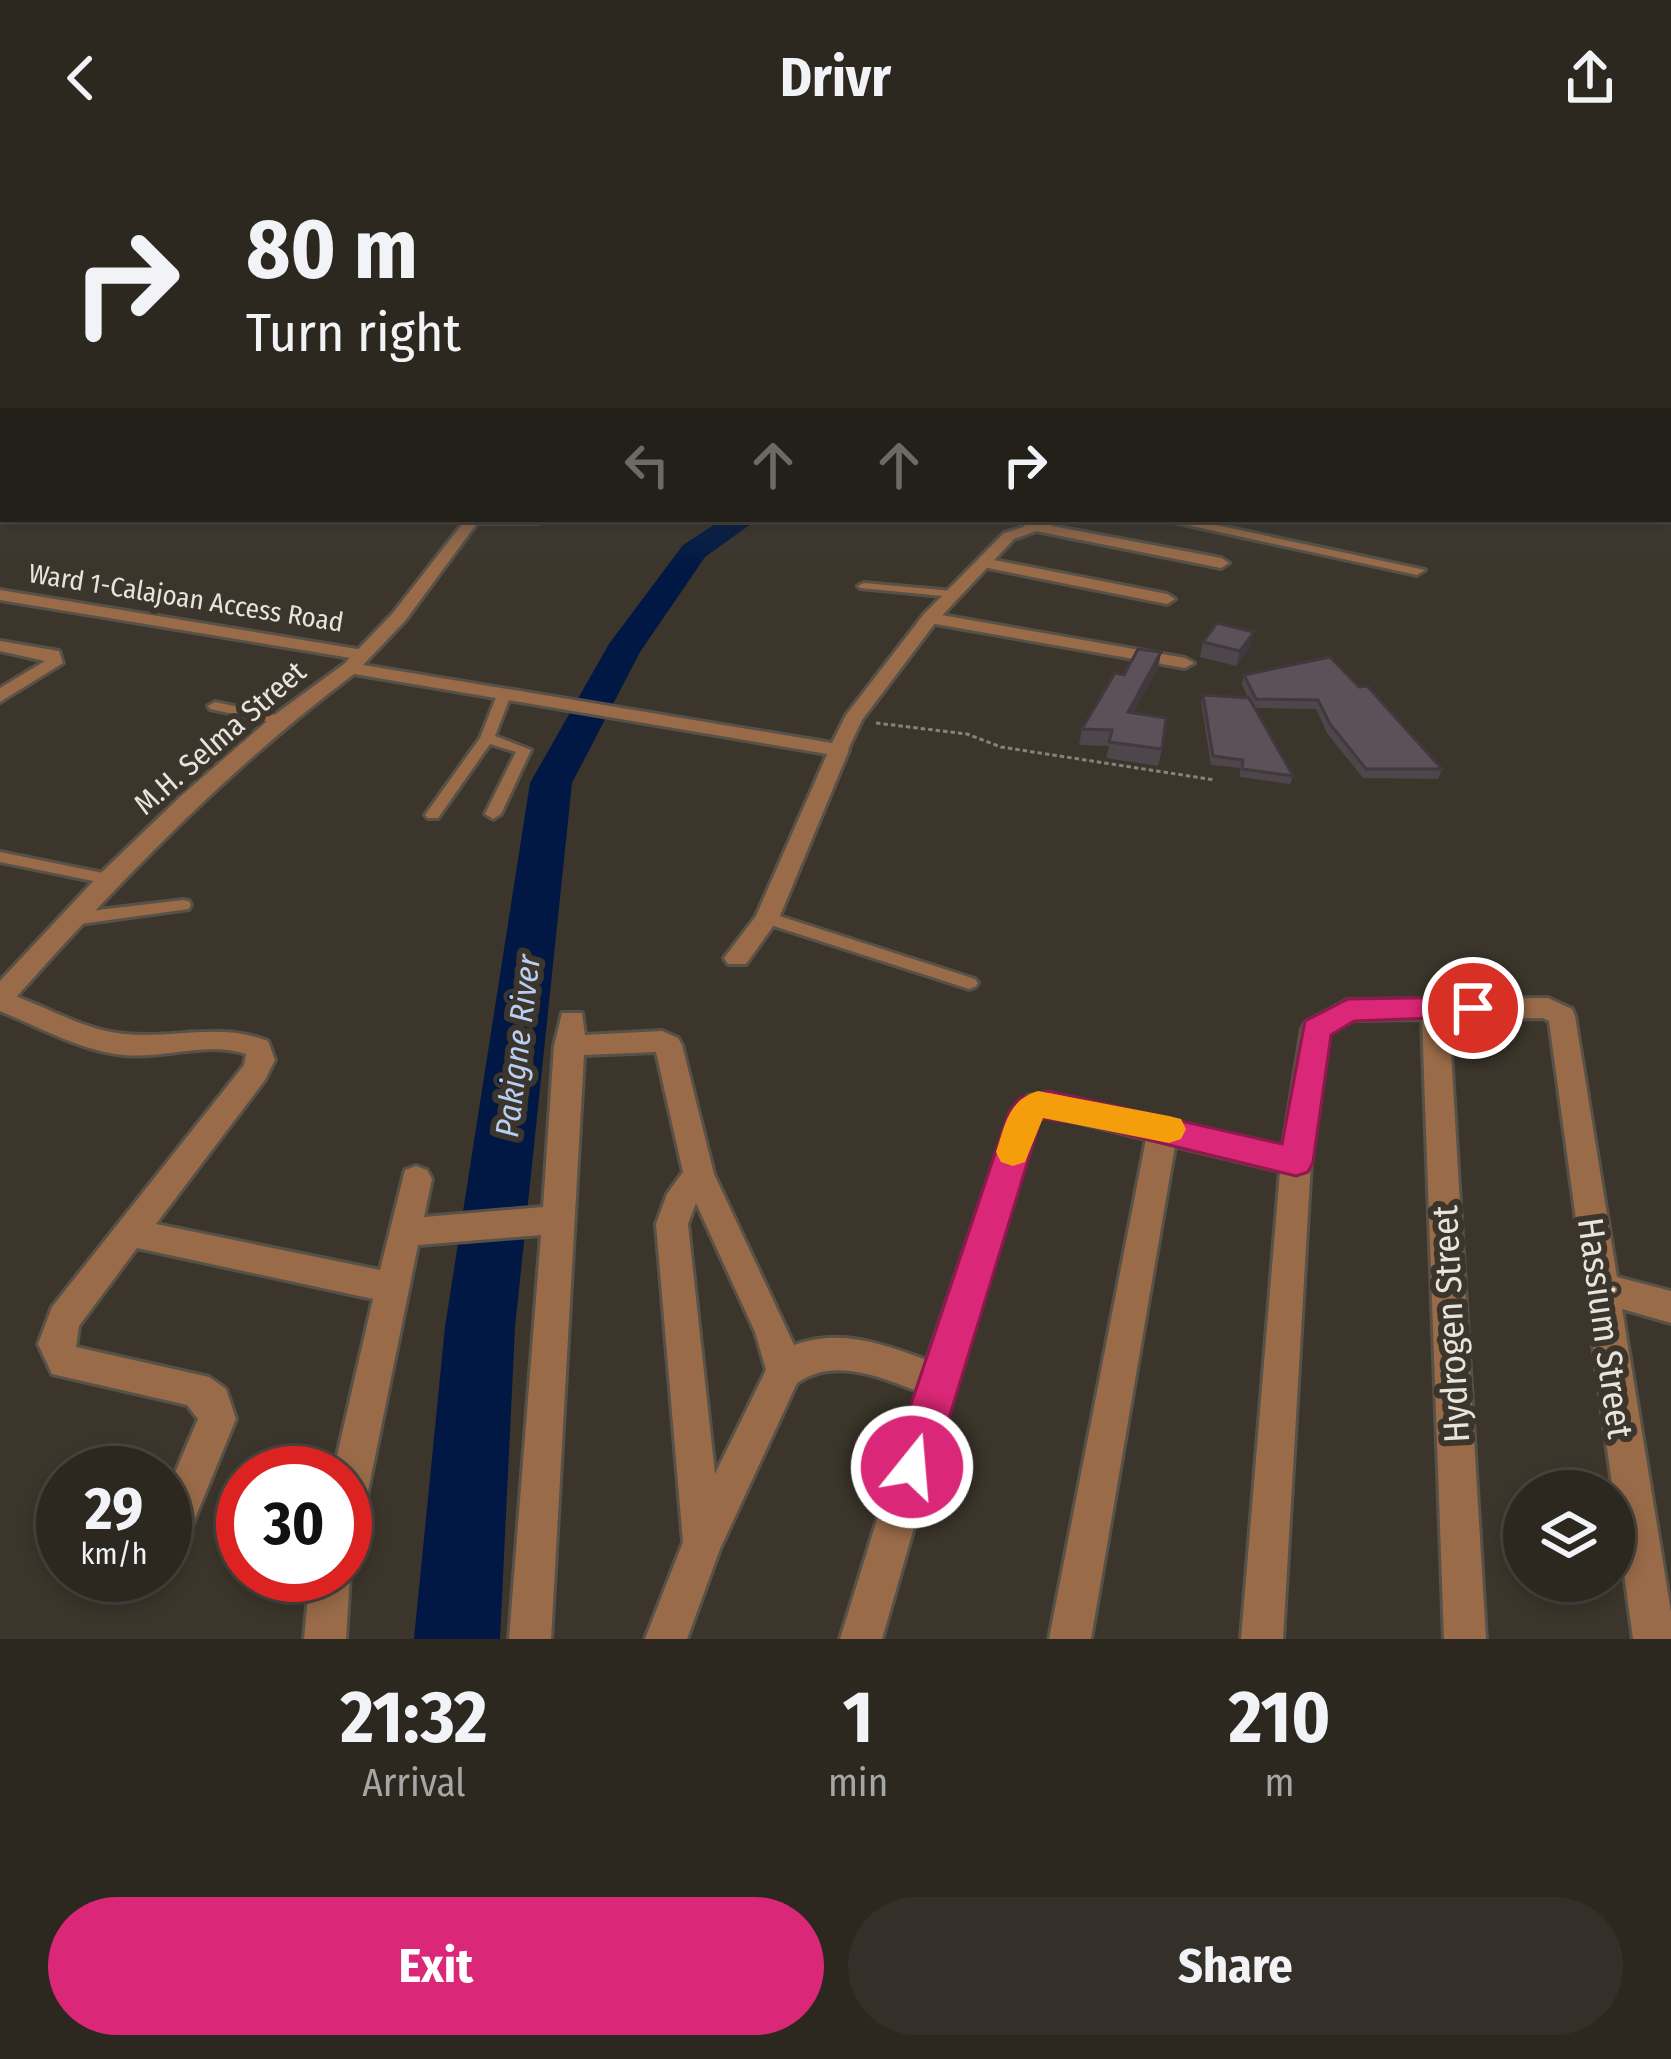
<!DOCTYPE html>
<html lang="en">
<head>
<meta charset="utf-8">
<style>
	:root { --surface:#2c2820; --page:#343029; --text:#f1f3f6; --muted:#a6a6a5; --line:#48443e; --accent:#db2777 }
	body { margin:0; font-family:"Fira Sans Condensed",sans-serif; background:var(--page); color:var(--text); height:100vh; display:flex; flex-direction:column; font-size:45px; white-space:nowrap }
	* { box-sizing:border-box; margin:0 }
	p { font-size:39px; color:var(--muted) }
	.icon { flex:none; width:66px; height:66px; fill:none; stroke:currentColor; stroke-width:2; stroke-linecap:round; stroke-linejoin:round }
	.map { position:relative; height:1483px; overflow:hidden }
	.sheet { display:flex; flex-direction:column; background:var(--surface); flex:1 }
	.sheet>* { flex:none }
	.guide { position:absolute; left:0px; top:0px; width:1671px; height:366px; box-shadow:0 6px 18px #0003,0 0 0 3px var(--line); background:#2c2820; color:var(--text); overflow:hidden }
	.tools { position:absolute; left:1503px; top:1314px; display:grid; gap:24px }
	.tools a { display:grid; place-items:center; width:132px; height:132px; border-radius:50%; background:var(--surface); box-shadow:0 6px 18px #0003,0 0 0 3px var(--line); font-size:60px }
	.speed { position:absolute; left:36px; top:1290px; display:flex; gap:24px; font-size:60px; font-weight:700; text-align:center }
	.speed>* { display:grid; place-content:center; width:156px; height:156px; border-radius:50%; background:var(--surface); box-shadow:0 6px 18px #0003,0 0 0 3px var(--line); line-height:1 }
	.speed small { font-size:30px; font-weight:400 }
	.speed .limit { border:18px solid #d22; background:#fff; color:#111 }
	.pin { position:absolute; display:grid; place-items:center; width:102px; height:102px; color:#fff; margin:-51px; border:6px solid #fff; border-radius:50%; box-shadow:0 3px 12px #0007 }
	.me { position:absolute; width:132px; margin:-66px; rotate:17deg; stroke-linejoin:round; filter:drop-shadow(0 0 9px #0008) }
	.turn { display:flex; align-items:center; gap:42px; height:252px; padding:0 48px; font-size:54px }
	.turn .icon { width:156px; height:156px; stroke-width:2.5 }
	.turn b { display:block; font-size:84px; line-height:102px }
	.lanes { display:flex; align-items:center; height:114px; padding:0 48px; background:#0003; justify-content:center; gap:60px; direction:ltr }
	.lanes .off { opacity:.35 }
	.eta { display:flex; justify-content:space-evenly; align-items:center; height:204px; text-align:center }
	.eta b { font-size:72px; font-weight:700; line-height:84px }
	.button { display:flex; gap:24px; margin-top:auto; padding:24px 48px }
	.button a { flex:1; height:138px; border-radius:72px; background:var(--accent); color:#fff; font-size:48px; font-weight:700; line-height:138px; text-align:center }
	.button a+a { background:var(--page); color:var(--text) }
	header { display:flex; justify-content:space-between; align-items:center; height:156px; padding:0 48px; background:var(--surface); font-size:54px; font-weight:700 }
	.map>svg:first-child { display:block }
</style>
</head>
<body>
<header><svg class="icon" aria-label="back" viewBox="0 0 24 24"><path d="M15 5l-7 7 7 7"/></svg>Drivr<svg class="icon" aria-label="share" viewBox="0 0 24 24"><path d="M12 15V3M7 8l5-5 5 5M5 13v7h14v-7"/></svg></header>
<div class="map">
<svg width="1671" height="1483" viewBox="0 0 1671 1483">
	<rect width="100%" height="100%" fill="#3b352b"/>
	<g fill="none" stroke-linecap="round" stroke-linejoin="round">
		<path fill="#001843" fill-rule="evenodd" d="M723,363H758L705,401L640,496L572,627L515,1171L500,1483H414L445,1171L530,627L609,488L683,389Z"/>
		<g stroke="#575147" stroke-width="6">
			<path id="service" d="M3,206V212L0,213V207Z
				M468,363H542L543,364L538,367H472Z
				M864,427L953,435L959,438L953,441L860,432L858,430Z
				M504,535L511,539L495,580L531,594L501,658L493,663L485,658L516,596L490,588L438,662H428L425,659L480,582L497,539Z
				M215,546L285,561L287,564L280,568L210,553L208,550Z
				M0,696L108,718L116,723L108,728L0,706Z
				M183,744L189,745L191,749L189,753L73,769L65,763L73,757Z
				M767,756L975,823L978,827L975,831L969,833L761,766L759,762L761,758Z"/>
		</g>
		<g stroke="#575147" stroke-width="6">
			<path id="minor" d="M1668,290H1671V298H1668Z
				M1668,308H1671V316H1668Z
				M1160,363H1188L1425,414L1417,419Z
				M1031,366L1221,402L1229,407L1221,412L1026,373L1024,370Z
				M984,402L1167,438L1175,443L1167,448L978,410L976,407Z
				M0,434L363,494L372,499L363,504L0,444Z
				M930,457L1185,502L1194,507L1185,512L924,466L922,462Z
				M0,485L59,495L63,507L0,546V532L45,505L0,495Z
				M839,588L849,594L779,762L746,808H728L724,802L756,760L829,594Z
				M0,835C39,846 76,871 117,877C169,885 217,865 268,885L275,904L265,924L156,1068L380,1114L405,1014L416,1010L427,1014L432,1023L424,1061L543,1051L554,890L562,857H582L585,879L662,875L678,882L682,889L714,1018L794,1189C841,1172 882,1188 927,1204L1011,956L1028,940L1049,937L1283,990L1302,873L1306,866L1348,844L1548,842L1572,853L1575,860L1617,1121L1671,1135V1167L1622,1153L1671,1456V1483H1633L1549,865L1543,862L1449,863L1486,1483H1444L1422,863L1353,864L1329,878L1311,1006L1283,1483H1241L1280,1015L1175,990L1091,1483H1049L1146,983L1049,959L1039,963L956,1225L882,1483H840L917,1235C878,1220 833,1201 797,1227L720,1393L687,1483H645L683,1386L656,1068L667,1038L683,1016L656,896L584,899L551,1483H509L541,1079L418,1089L365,1350L359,1364L345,1370V1317H333L373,1143L137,1092L79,1170L76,1191L209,1221L226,1233L236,1263L179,1401L165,1407V1340L198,1263L187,1249L52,1218L38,1188L52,1151L244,909L246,898C206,885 164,903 124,899C81,895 39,871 0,855ZM696,1047L755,1176L766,1214L715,1318L688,1068Z
				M345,1406L350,1419L346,1483H304L310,1419H345Z"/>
		</g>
		<g stroke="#575147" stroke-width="6">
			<path id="tertiary" d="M466,363H480L405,465L363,509L832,587L846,559L924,458L1004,377L1049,363H1071L1014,383L936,466L862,564L846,598L839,600L354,518C225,615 116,729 9,849L0,851V825L100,718L181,640L273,560L344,508L393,457Z"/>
		</g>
		<path stroke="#878279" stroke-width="3" stroke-dasharray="4.5 3" stroke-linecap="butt" d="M876,567L967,578L1001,591L1215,624"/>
		<use href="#service" fill="#996b49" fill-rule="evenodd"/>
		<use href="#minor" fill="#996b49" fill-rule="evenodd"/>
		<use href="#tertiary" fill="#996b49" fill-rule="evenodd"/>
	</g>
	<path fill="#4f464c" d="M1203,486L1250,491L1236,510L1200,501Z
		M1161,496L1158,512L1133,557L1162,593L1158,610L1106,602L1109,590L1079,589L1082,573L1124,519Z
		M1330,501L1442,613L1438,623L1363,622L1327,577L1316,553L1255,552L1293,620L1290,628L1240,621V612L1211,609L1201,546L1203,539L1248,542L1242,528L1244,519Z"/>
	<path fill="#40393e" d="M1254,476L1250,491L1236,510L1240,495Z
		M1161,496L1158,512L1125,572L1128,556Z"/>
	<path fill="#5c5158" stroke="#40393e" stroke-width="3" d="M1217,467L1254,476L1240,495L1203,486Z
		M1138,493L1161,496L1128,556L1166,562L1162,593L1109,586L1112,574L1082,573L1115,517L1124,519Z
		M1330,501L1359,531L1367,530L1442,613H1366L1330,568L1318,544L1256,543L1244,519Z
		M1203,539L1249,542L1293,620L1242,613L1243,604L1213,600Z"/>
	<linearGradient id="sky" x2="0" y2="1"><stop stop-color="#201d18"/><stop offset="0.49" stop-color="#4f5155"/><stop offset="1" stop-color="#4f5155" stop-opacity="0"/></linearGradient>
	<rect width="1671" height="411" fill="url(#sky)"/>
	<path fill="#db2777" stroke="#8e194d" stroke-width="3" d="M1473,841L1483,844L1488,852L1483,860L1354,865L1331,879L1313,1006L1308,1016L1296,1020L1087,969L1041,962L934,1311L927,1326L912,1333L897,1326L890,1311L1009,956L1020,942L1049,935L1282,988L1305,865L1348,843Z"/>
	<path fill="#f59e0b" d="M1038,935L1169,960L1181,963L1186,973L1181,983L1169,987L1043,962L1025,1006L1013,1010L1001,1006L996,996C1005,969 1008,944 1038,935Z"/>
	<g text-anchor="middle" stroke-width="12" stroke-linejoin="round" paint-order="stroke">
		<g font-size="27" fill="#e7e3dd" stroke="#3b352b">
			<text transform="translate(186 442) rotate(9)" y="9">Ward 1-Calajoan Access Road</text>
		</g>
		<g font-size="30" fill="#e7e3dd" stroke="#3b352b">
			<text transform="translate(220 582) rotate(-41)" y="10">M.H. Selma Street</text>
		</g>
		<g font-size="33" font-style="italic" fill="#b8cef2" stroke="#3b352b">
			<text transform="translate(517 890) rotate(-83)" y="12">Pakigne River</text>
		</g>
		<g font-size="36" fill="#e7e3dd" stroke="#3b352b">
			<text transform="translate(1450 1168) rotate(-93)" y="13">Hydrogen Street</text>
			<text transform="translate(1606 1172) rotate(82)" y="13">Hassium Street</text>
		</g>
	</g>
</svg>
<div class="tools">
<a><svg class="icon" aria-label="layers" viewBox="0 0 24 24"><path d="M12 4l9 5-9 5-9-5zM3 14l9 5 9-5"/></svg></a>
</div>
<div class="speed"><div>29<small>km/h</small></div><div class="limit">30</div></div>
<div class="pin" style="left:1473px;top:852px;background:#d93025"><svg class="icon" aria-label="arrive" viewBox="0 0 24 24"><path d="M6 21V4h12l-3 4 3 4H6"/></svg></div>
<svg class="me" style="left:912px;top:1311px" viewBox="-20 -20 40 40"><circle r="17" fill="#db2777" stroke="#fff" stroke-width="3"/><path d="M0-11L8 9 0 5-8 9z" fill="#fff"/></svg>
<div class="guide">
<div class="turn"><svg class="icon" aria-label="right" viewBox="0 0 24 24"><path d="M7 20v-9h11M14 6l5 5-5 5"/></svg><div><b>80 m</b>Turn right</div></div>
<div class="lanes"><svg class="icon off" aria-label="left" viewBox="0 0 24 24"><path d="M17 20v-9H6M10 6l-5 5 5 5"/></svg><svg class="icon off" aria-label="ahead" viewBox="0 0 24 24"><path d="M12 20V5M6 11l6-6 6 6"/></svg><svg class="icon off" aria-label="ahead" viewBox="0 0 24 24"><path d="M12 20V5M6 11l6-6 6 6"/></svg><svg class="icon" aria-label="right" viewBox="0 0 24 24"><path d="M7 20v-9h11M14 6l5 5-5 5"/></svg></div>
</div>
</div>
<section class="sheet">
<div class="eta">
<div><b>21:32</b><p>Arrival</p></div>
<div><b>1</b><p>min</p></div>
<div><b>210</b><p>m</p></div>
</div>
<div class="button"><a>Exit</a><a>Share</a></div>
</section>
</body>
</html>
